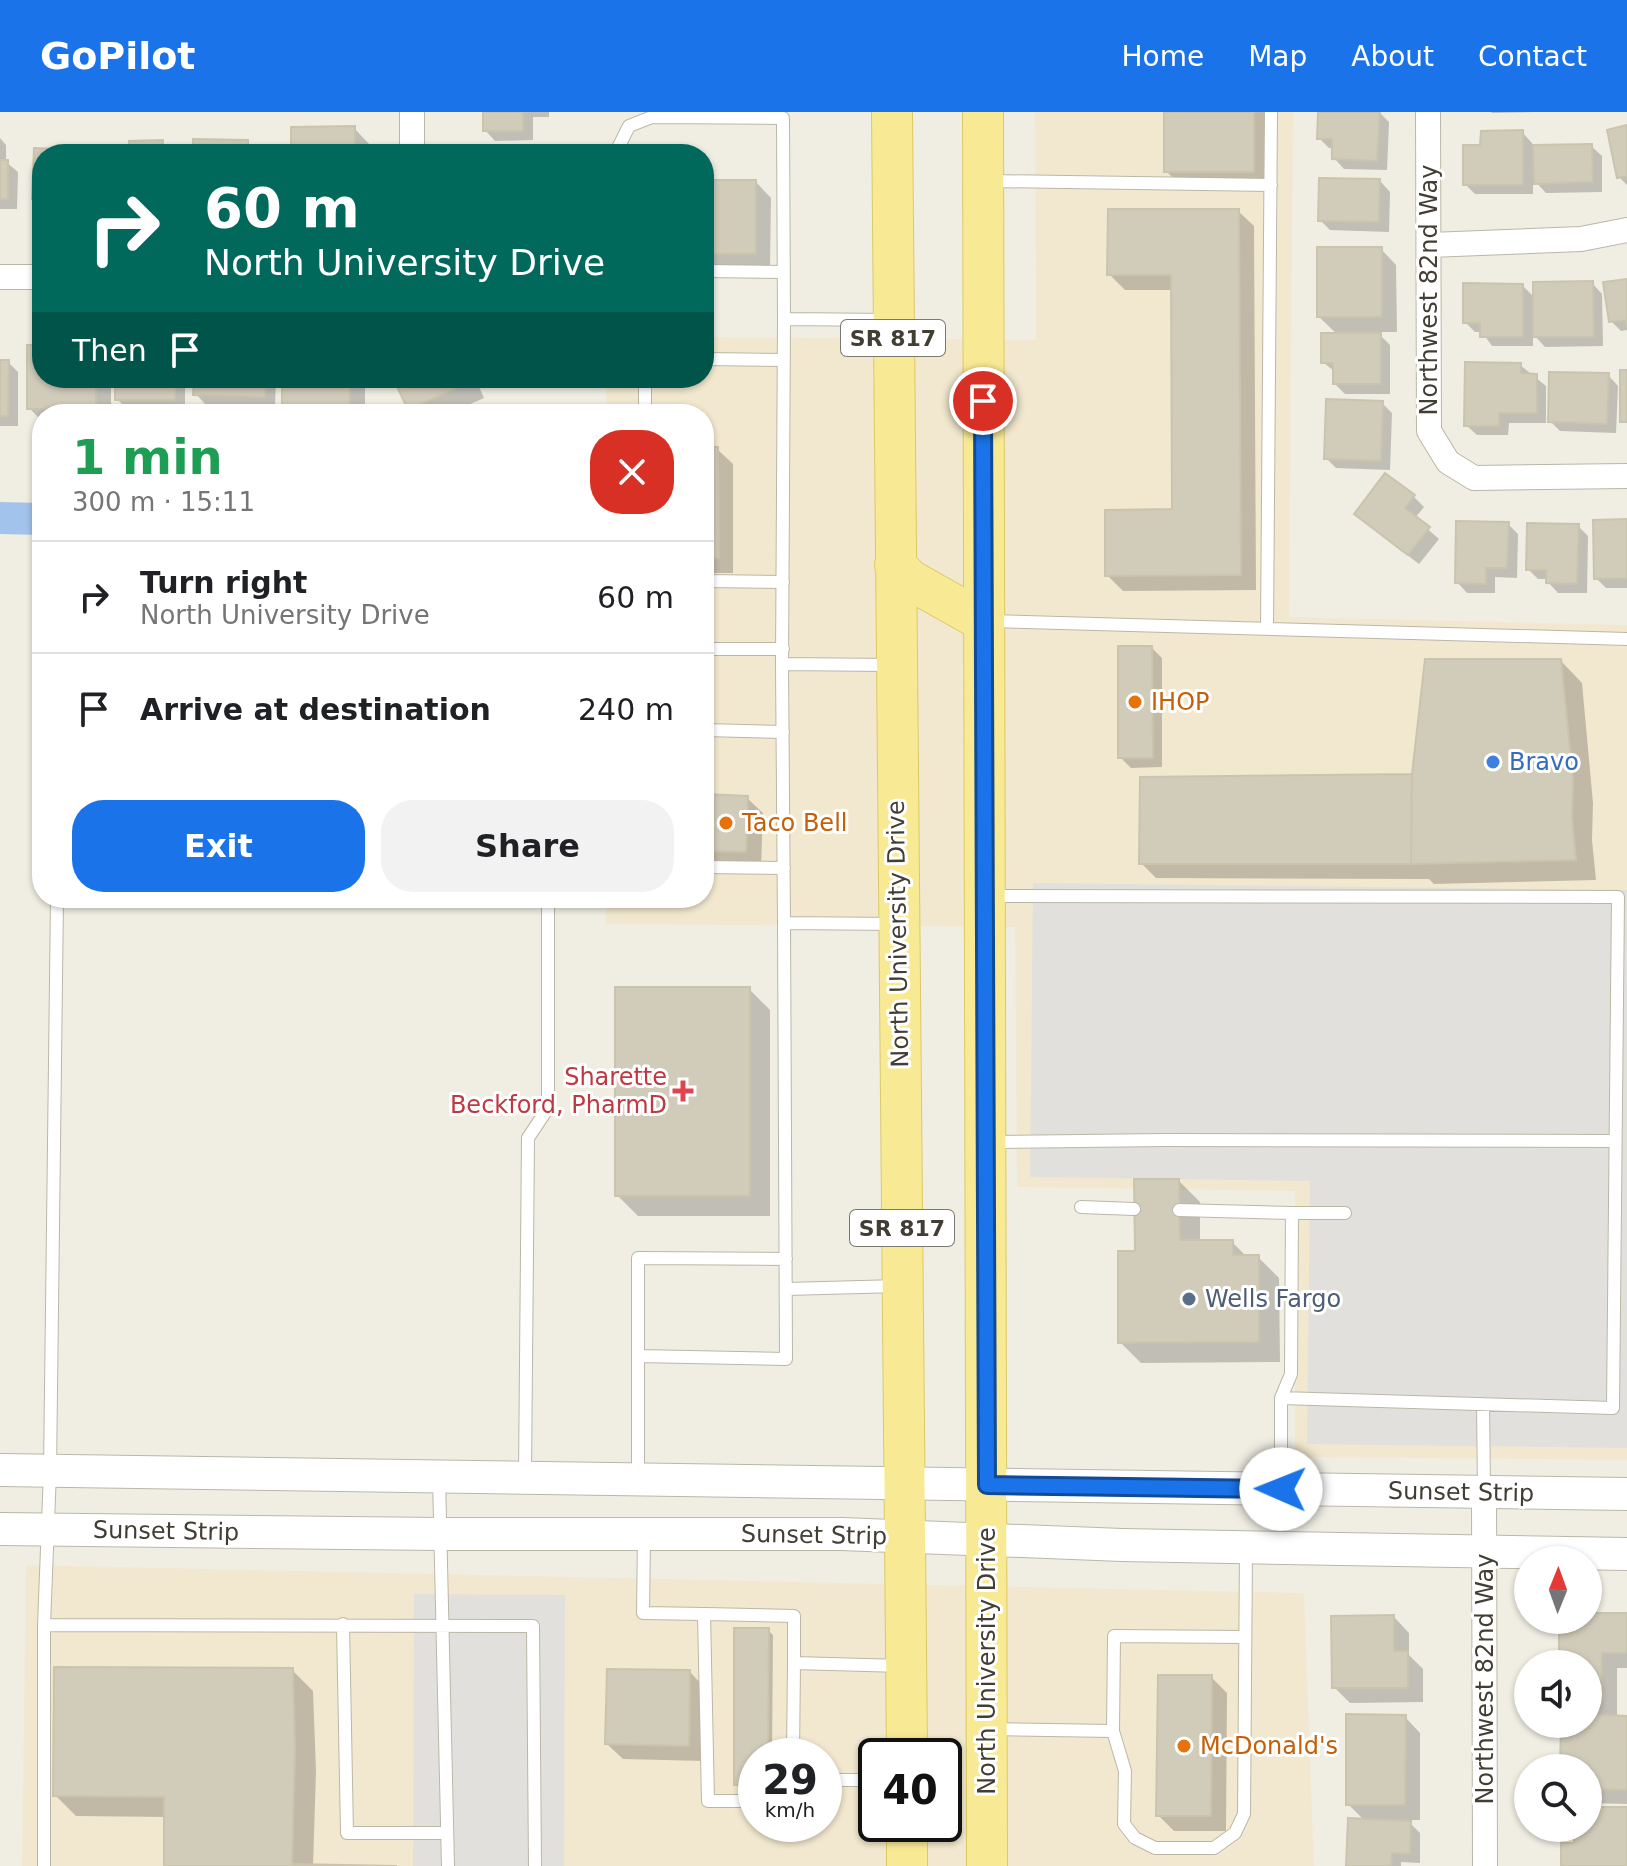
<!DOCTYPE html>
<html lang="en">
<head>
<meta charset="utf-8">
<style>
	:root { --surface:#fff; --page:#f2f2f2; --text:#202124; --muted:#757577; --line:#e0e0e0; --accent:#1a73e8 }
	body { margin:0; font-family:"DejaVu Sans",sans-serif; background:var(--page); color:var(--text); height:100vh; display:flex; flex-direction:column; font-size:30px; white-space:nowrap }
	* { box-sizing:border-box; margin:0 }
	p { font-size:26px; color:var(--muted) }
	.icon { flex:none; width:44px; height:44px; fill:none; stroke:currentColor; stroke-width:2; stroke-linecap:round; stroke-linejoin:round }
	.map { position:relative; flex:1; overflow:hidden }
	.details { position:absolute; left:32px; top:292px; width:682px; height:504px; display:flex; flex-direction:column; background:var(--surface); border-radius:32px; box-shadow:0 2px 6px #0004 }
	.details>* { flex:none }
	.guide { position:absolute; left:32px; top:32px; width:682px; height:244px; border-radius:32px; box-shadow:0 2px 6px #0004; background:#00695c; color:#fff; overflow:hidden }
	.needle { width:52px; rotate:1deg }
	.tools { position:absolute; left:1514px; top:1434px; display:grid; gap:16px }
	.tools a { display:grid; place-items:center; width:88px; height:88px; border-radius:50%; background:var(--surface); box-shadow:0 2px 6px #0004; font-size:40px }
	.speed { position:absolute; left:738px; top:1626px; display:flex; gap:16px; font-size:40px; font-weight:700; text-align:center }
	.speed>* { display:grid; place-content:center; width:104px; height:104px; border-radius:50%; background:var(--surface); box-shadow:0 2px 6px #0004; line-height:1 }
	.speed small { font-size:20px; font-weight:400 }
	.speed .limit { border:4px solid #111; border-radius:12px; background:#fff; color:#111 }
	.pin { position:absolute; display:grid; place-items:center; width:68px; height:68px; color:#fff; margin:-34px; border:4px solid #fff; border-radius:50%; box-shadow:0 2px 8px #0007 }
	.me { position:absolute; width:88px; margin:-44px; rotate:271deg; stroke-linejoin:round; filter:drop-shadow(0 0 6px #0008) }
	.turn { display:flex; align-items:center; gap:28px; height:168px; padding:0 40px; font-size:36px }
	.turn .icon { width:104px; height:104px; stroke-width:2.5 }
	.turn b { display:block; font-size:56px; line-height:68px }
	.then { display:flex; align-items:center; height:76px; padding:0 40px; background:#0003; gap:16px; font-size:30px }
	.round { display:grid; place-items:center; flex:none; width:84px; height:84px; border-radius:32px; background:var(--page) }
	.headline { display:flex; align-items:center; justify-content:space-between; height:136px; padding:0 40px }
	h1 { font-size:48px; font-weight:800; line-height:60px; color:#1e9e55 }
	.cta { display:flex; gap:16px; margin-top:auto; padding:16px 40px }
	.cta a { flex:1; height:92px; border-radius:32px; background:var(--accent); color:#fff; font-size:32px; font-weight:800; line-height:92px; text-align:center }
	.cta a+a { background:var(--page); color:var(--text) }
	ul { padding:0; list-style:none }
	li { display:flex; align-items:center; gap:24px; height:112px; padding:0 40px; border-top:2px solid var(--line) }
	li div { flex:1 }
	li b { display:block; font-size:30px }
	li em { font-style:normal }
	header { display:flex; align-items:center; gap:48px; box-sizing:border-box; height:112px; padding:0 40px; background:var(--accent); color:#fff }
	header strong { font-size:38px }
	nav { display:flex; gap:44px; margin-inline-start:auto; font-size:28px }
	.map>svg:first-child { display:block }
</style>
</head>
<body>
<header>
<strong>GoPilot</strong>
<nav><a>Home</a><a>Map</a><a>About</a><a>Contact</a></nav>
</header>
<div class="map">
<svg width="1627" height="1754" viewBox="0 0 1627 1754">
	<rect width="100%" height="100%" fill="#f0eee3"/>
	<path fill="#f2e8cf" fill-rule="evenodd" d="M1035,0H1293L1289,505L1627,513V1348L1295,1345V1079L1017,1075L1015,815L605,812L606,786H704V302H606V266H704V225L1036,228Z
		M26,1453L1304,1481L1314,1754H22ZM756,1644H824V1712H756ZM876,1644H944V1712H876Z"/>
	<path fill="#e1e0dc" d="M1033,771L1627,778V1336L1307,1332L1310,1069L1030,1065Z
		M414,1482L565,1483L564,1754H413Z"/>
	<path fill="#0003" d="M485,0H549V5H533V28L495,29L485,18Z
		M1166,0H1269V75H1182L1166,59Z
		M1320,0H1379L1389,10L1387,58L1344,57L1334,46V36H1329L1319,26Z
		M1491,0H1536L1492,1Z
		M1627,15V73L1619,65Z
		M354,16L369,32L370,42H293Z
		M1522,20L1532,31V35L1591,34L1602,44V80L1546,81L1533,67V82H1475L1465,72L1482,35Z
		M0,26L6,33V50L18,60L17,97H0Z
		M162,30L172,42H131Z
		M247,30L258,42H195Z
		M1380,69L1390,80L1389,120L1330,118L1320,108Z
		M704,70H756L771,86L770,157L710,156L704,151Z
		M1238,99L1254,114L1256,478L1123,479L1107,463L1174,399L1173,178H1125L1109,162Z
		M1381,137L1396,153L1397,220H1377L1390,233V282H1345L1335,272V260L1323,250L1338,223L1319,205Z
		M1627,169V218L1621,219L1611,209Z
		M1592,171L1602,182L1603,234L1545,235L1533,222V234H1492L1482,220H1475L1465,210L1523,174L1535,186Z
		M42,235V266H111V302H42V309L29,296Z
		M0,250H8L18,260V314H0Z
		M1520,253L1546,274V311H1509L1508,323H1477L1466,313Z
		M1608,263L1618,274L1616,321L1560,319L1550,309Z
		M117,266H185V297H127L117,287Z
		M196,266H276L275,295L206,293L196,282Z
		M284,266H365V302H286L284,300Z
		M395,266H475L484,286L448,302H414L409,297Z
		M1382,291L1392,301L1390,358L1336,356L1326,346Z
		M704,337H717L733,352V461H704Z
		M1414,385L1424,395L1415,406L1439,427L1419,452L1367,412Z
		M1627,410V476H1606L1596,466Z
		M1508,412L1518,422L1517,466L1495,465V481H1467L1457,470Z
		M1578,414L1588,424L1587,481H1558L1548,470V467H1538L1528,457Z
		M1152,536L1162,546V655L1131,656L1120,645Z
		M1561,549L1582,571L1593,691L1592,728L1596,768L1434,772L1429,767L1156,766L1141,751L1414,664Z
		M704,684L747,686L763,701L761,755L704,753Z
		M749,877L770,898V1104H638L617,1083Z
		M1179,1069L1200,1090V1130H1232L1247,1145H1258L1279,1166L1280,1250L1141,1251L1120,1230L1137,1141Z
		M1588,1503H1627V1556H1617V1605L1627,1606V1692L1588,1691V1656H1562L1563,1612H1588V1552H1561V1508H1588Z
		M1394,1505L1409,1521V1543L1423,1557V1590L1350,1591L1334,1575Z
		M768,1518L773,1523L772,1644H756V1677H740L736,1672Z
		M292,1558L313,1579L316,1659L313,1754H166V1705L76,1704L55,1683Z
		M690,1560L705,1576L704,1649L623,1647L607,1632Z
		M1211,1565L1227,1581L1226,1719H1174L1158,1703Z
		M1405,1605L1420,1621V1708H1407L1420,1721V1751L1401,1750V1754H1348L1365,1709L1348,1692Z"/>
	<g fill="none" stroke-linecap="round" stroke-linejoin="round">
		<path stroke="#a2c3eb" stroke-width="32" d="M0,406L42,407"/>
	</g>
	<path fill="#d1cbb9" stroke="#cbc4ad" stroke-width="2" d="M483,0H523V19H483Z
		M1164,0H1254V60H1164Z
		M1318,0H1380L1377,49L1332,47V27H1317Z
		M1627,13V64L1617,66L1607,18Z
		M355,14V42H291V15Z
		M1523,18V73H1463V33H1480L1481,19Z
		M193,27L248,28V42H193Z
		M163,28L162,42H110L129,41V29Z
		M1592,32L1593,70L1534,72L1533,33Z
		M503,35H557V42H503Z
		M34,36L58,37V42H42V88L32,87Z
		M0,48H8V87H0Z
		M1319,66L1380,67L1379,110L1318,109Z
		M704,68H756V142H704Z
		M1108,97H1239L1241,463L1105,464V398L1172,397L1171,163H1107Z
		M1317,135H1382V205H1317Z
		M1627,167V216L1626,208L1609,210L1603,170Z
		M1593,169L1594,225H1533V170Z
		M1463,171L1523,172V225H1480V211H1463Z
		M1321,221H1381V272H1333V251H1321Z
		M27,233H42V266H96V296L27,297Z
		M0,248H9L8,304H0Z
		M1465,250L1521,251V261L1537,262V301H1499V314H1464Z
		M1620,258H1627V310H1620Z
		M1549,260L1609,261L1607,312L1548,310Z
		M115,266H176L175,288H115Z
		M194,266H266L265,285L193,283Z
		M282,266H350V301L282,300Z
		M393,266H468L470,270L408,298Z
		M1326,287L1383,289L1381,349L1324,347Z
		M704,335H718L719,446H704Z
		M1385,361L1415,383L1405,396L1430,415L1408,443L1354,402Z
		M1627,407V466L1594,467L1593,408Z
		M1456,409L1509,410L1507,456H1486V472L1455,471Z
		M1527,411L1579,412L1577,472L1546,471V458H1526Z
		M1118,534H1152L1153,646H1118Z
		M1425,547H1561L1573,668L1572,706L1576,748L1411,752L1412,662Z
		M1412,662L1411,752H1139L1140,665Z
		M704,682L748,684L746,740L704,739Z
		M615,875H750V1084H615Z
		M1134,1067H1179L1180,1128H1233V1143H1259V1230L1118,1231V1139H1135Z
		M1588,1501H1627V1541H1602V1588L1588,1587V1552H1559V1508H1588Z
		M1394,1503V1539H1408V1576H1332L1331,1504Z
		M734,1516H769L768,1644H756V1673H734Z
		M54,1555L293,1556L295,1637L292,1752L397,1754H164V1685L53,1684Z
		M607,1557L690,1558L689,1634L605,1632Z
		M1158,1563H1212L1211,1704H1156Z
		M1346,1602L1406,1603L1405,1693H1346Z
		M1588,1602L1627,1604V1678L1588,1677V1656H1560L1561,1612H1588Z
		M1588,1695H1627V1754H1561V1731H1574V1716H1588Z
		M1348,1706L1411,1709L1410,1742L1392,1741L1391,1754H1346Z"/>
	<g fill="none" stroke-linecap="round" stroke-linejoin="round">
		<g stroke="#bbb7a7" stroke-width="14">
			<path id="service" d="M619,42V34L629,14L652,5L783,6L784,207L890,208
				M990,69L1271,73
				M704,159L784,160
				M784,207L782,552L891,553
				M704,247L784,248
				M645,302V272L648,266
				M704,469L783,470
				M990,509L1627,527
				M1267,517L1271,0
				M704,537H783
				M782,552L784,811L894,812
				M704,618L783,620
				M704,755L784,756
				M991,784L1618,785L1613,1296L1281,1286V1374
				M57,786L50,1360L44,1513L533,1514L535,1754
				M784,811L786,1247L638,1244V1146L786,1147
				M989,1030L1165,1028L1614,1029
				M1081,1095L1134,1097
				M1179,1098L1292,1101L1291,1262L1281,1286
				M1292,1101H1345
				M786,1177L899,1174
				M638,1244V1365
				M1483,1292L1484,1377
				M525,1363L528,1026L548,996V786
				M439,1365L448,1754
				M644,1424L643,1501L704,1502L708,1689H756
				M704,1502L794,1504V1551
				M343,1512L347,1721H447
				M1244,1525L1114,1524L1113,1619L1125,1659L1124,1712L1135,1726L1155,1736H1214L1235,1721L1244,1702L1246,1438
				M992,1617L1113,1619
				M793,1644L794,1551L902,1554
				M824,1668H876
				M44,1754V1513"/>
		</g>
		<g stroke="#bbb7a7" stroke-width="26">
			<path id="minor" d="M412,0V42
				M1428,0L1429,319L1448,350L1474,366L1627,364
				M1430,133L1581,127L1627,118
				M0,165H42
				M1484,1380L1485,1754"/>
		</g>
		<g stroke="#bbb7a7" stroke-width="34">
			<path id="tertiary" d="M0,1358L1627,1382
				M0,1417L440,1422H842L1122,1433L1627,1442"/>
		</g>
		<g stroke="#dbc966" stroke-width="42">
			<path id="primary" d="M892,0L907,1644
				M983,0L987,1754
				M895,453L910,468L983,509
				M907,1754V1712"/>
		</g>
		<use href="#service" stroke="#fff" stroke-width="12"/>
		<use href="#minor" stroke="#fff" stroke-width="24"/>
		<use href="#tertiary" stroke="#fff" stroke-width="32"/>
		<use href="#primary" stroke="#f8ea95" stroke-width="40"/>
	</g>
	<g fill="none" stroke-linecap="round" stroke-linejoin="round">
		<g stroke="#114b97" stroke-width="20">
			<path id="route" d="M983,289L987,1373L1281,1377"/>
		</g>
		<use href="#route" stroke="#1a73e8" stroke-width="14"/>
	</g>
	<g fill="#e8710a" stroke="#fff" stroke-width="3">
		<circle cx="1135" cy="590" r="8"/>
		<circle cx="726" cy="711" r="8"/>
		<circle cx="1184" cy="1634" r="8"/>
	</g>
	<circle fill="#3f7fe0" stroke="#fff" stroke-width="3" cx="1493" cy="650" r="8"/>
	<path fill="#e0444e" stroke="#fff" stroke-width="3" d="M679 967h8v8h8v8h-8v8h-8v-8h-8v-8h8z"/>
	<circle fill="#5c6f8a" stroke="#fff" stroke-width="3" cx="1189" cy="1187" r="8"/>
	<g text-anchor="middle" stroke-width="6" stroke-linejoin="round" paint-order="stroke">
		<g fill="#fff" stroke="#7b7871" stroke-width="2">
			<rect x="841" y="208" width="104" height="36" rx="6"/>
			<rect x="850" y="1098" width="104" height="36" rx="6"/>
		</g>
		<g font-size="22" font-weight="bold" fill="#423e34">
			<text x="893" y="234">SR 817</text>
			<text x="902" y="1124">SR 817</text>
		</g>
		<g font-size="24" fill="#423e34" stroke="#fff">
			<text transform="translate(1429 178) rotate(-90)" y="8">Northwest 82nd Way</text>
			<text transform="translate(898 822) rotate(-91)" y="8">North University Drive</text>
			<text transform="translate(1461 1380) rotate(1)" y="8">Sunset Strip</text>
			<text transform="translate(166 1419) rotate(1)" y="8">Sunset Strip</text>
			<text transform="translate(814 1423) rotate(1)" y="8">Sunset Strip</text>
			<text transform="translate(987 1549) rotate(-90)" y="8">North University Drive</text>
			<text transform="translate(1485 1567) rotate(-90)" y="8">Northwest 82nd Way</text>
		</g>
		<g font-size="24" fill="#c56008" stroke="#fff" text-anchor="start">
			<text x="1151" y="598">IHOP</text>
			<text x="742" y="719">Taco Bell</text>
			<text x="1200" y="1642">McDonald's</text>
		</g>
		<g font-size="24" fill="#366cbe" stroke="#fff" text-anchor="start">
			<text x="1509" y="658">Bravo</text>
		</g>
		<g font-size="24" fill="#be3a42" stroke="#fff" text-anchor="end">
			<text x="667" y="973">Sharette<tspan x="667" dy="28">Beckford, PharmD</tspan></text>
		</g>
		<g font-size="24" fill="#4e5e75" stroke="#fff" text-anchor="start">
			<text x="1205" y="1195">Wells Fargo</text>
		</g>
	</g>
</svg>
<div class="tools">
<a><svg class="needle" viewBox="-14 -14 28 28"><path d="M0-13l5 13h-10z" fill="#e53935"/><path d="M0 13l5-13h-10z" fill="#757577"/></svg></a>
<a><svg class="icon" aria-label="sound" viewBox="0 0 24 24"><path d="M4 9h4l5-4v14l-5-4H4zM17 9q2 3 0 6"/></svg></a>
<a><svg class="icon" aria-label="search" viewBox="0 0 24 24"><circle cx="10" cy="10" r="6"/><path d="M15 15l6 6"/></svg></a>
</div>
<div class="speed"><div>29<small>km/h</small></div><div class="limit">40</div></div>
<div class="pin" style="left:983px;top:289px;background:#d93025"><svg class="icon" aria-label="arrive" viewBox="0 0 24 24"><path d="M6 21V4h12l-3 4 3 4H6"/></svg></div>
<svg class="me" style="left:1281px;top:1377px" viewBox="-20 -20 40 40"><circle r="19" fill="#fff"/><path d="M0-13L10 11 0 6-10 11z" fill="#1a73e8"/></svg>
<div class="guide">
<div class="turn"><svg class="icon" aria-label="right" viewBox="0 0 24 24"><path d="M7 20v-9h11M14 6l5 5-5 5"/></svg><div><b>60 m</b>North University Drive</div></div>
<div class="then">Then<svg class="icon" aria-label="arrive" viewBox="0 0 24 24"><path d="M6 21V4h12l-3 4 3 4H6"/></svg></div>
</div>
<section class="details">
<div class="headline"><div><h1>1 min</h1><p>300 m · 15:11</p></div><a class="round" style="background:#d93025;color:#fff"><svg class="icon" aria-label="close" viewBox="0 0 24 24"><path d="M6 6l12 12M18 6L6 18"/></svg></a></div>
<ul>
<li><svg class="icon" aria-label="right" viewBox="0 0 24 24"><path d="M7 20v-9h11M14 6l5 5-5 5"/></svg><div><b>Turn right</b><p>North University Drive</p></div><em>60 m</em></li>
<li><svg class="icon" aria-label="arrive" viewBox="0 0 24 24"><path d="M6 21V4h12l-3 4 3 4H6"/></svg><div><b>Arrive at destination</b></div><em>240 m</em></li>
</ul>
<div class="cta"><a>Exit</a><a>Share</a></div>
</section>
</div>
</body>
</html>
